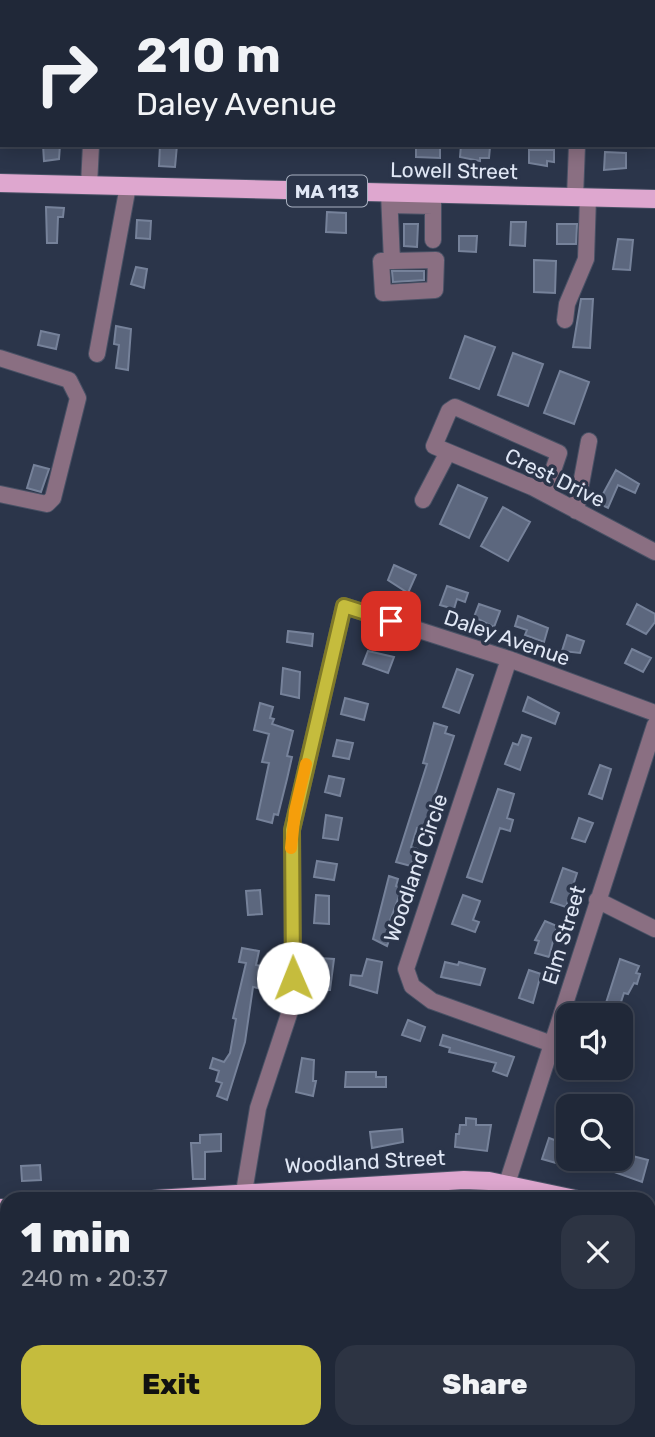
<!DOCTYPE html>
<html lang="en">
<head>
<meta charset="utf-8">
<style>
	:root { --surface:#202838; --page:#2d3443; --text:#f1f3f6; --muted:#a2a6ae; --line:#3d4453; --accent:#c5bc3d }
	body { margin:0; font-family:Rubik,sans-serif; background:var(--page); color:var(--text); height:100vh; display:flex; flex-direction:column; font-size:26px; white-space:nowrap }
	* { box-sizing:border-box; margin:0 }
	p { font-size:23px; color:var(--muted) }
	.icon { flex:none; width:38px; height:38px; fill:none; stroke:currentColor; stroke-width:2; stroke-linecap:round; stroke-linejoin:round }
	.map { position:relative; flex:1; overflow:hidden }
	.panel { position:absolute; left:0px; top:1192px; width:656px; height:247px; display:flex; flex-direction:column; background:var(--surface); border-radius:21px 21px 0 0; box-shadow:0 4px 18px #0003,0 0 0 2px var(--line) }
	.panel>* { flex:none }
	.guide { position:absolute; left:0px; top:0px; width:656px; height:147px; box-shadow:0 4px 18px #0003,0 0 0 2px var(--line); background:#202838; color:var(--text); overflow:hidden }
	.buttons { position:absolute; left:556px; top:1003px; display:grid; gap:14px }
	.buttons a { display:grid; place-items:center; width:77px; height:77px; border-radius:14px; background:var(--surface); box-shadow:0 4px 18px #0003,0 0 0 2px var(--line); font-size:35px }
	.pin { position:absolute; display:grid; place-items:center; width:60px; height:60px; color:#fff; margin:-30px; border-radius:14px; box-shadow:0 4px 10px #0006 }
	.me { position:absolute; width:77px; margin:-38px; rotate:359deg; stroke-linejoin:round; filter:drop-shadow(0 0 5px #0008) }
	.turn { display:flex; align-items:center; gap:24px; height:147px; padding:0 21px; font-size:32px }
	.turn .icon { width:91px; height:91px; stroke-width:2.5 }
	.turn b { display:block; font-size:49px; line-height:60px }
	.round { display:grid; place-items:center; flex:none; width:74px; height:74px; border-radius:21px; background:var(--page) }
	.overview { display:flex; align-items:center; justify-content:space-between; height:119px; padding:0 21px }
	h1 { font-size:42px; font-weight:800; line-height:52px }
	.cta { display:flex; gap:14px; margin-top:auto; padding:14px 21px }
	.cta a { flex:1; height:80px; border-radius:21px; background:var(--accent); color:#111; font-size:28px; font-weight:800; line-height:80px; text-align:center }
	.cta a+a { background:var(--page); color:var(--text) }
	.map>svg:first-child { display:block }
</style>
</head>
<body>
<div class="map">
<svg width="655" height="1437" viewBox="0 0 655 1437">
	<rect width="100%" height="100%" fill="#2b354a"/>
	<path fill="#3f460b" d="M0,1220L7,1221V1414L0,1410Z"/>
	<path fill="#5c677e" stroke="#76829a" stroke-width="2" d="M43,145H60L59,159L44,161Z
		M160,145H177L175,167L159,166Z
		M416,145H440V158L416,157Z
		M461,145L490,147L489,158H480V161L460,157Z
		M529,150H554V162L547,161V166L529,163Z
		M605,152L626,153V168L604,170Z
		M46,207L64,208L63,217H58L57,243H47Z
		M327,212L346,213V233L326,232Z
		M137,220L151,221L150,239L136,238Z
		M511,222H526L525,246L510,245Z
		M404,224H418L417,247L404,246Z
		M557,224H577L576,244H557Z
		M459,236H477L476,252L459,251Z
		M618,239L633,240L630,270L613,269Z
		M534,260L556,261L555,293L534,292Z
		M136,267L147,269L144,288L131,284Z
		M392,271H424V280L393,282Z
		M581,299H593L590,348L573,347Z
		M116,326L131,329L128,370L116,368L119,345L114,344Z
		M41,331L59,335L56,349L38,345Z
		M465,336L495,347L479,389L450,378Z
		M513,353L543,364L528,406L498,395Z
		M560,371L589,382L574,424L544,413Z
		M34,465L49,469L41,492L27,488Z
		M616,470L639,484L635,493L618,485L608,508L598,503Z
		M458,485L487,498L469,538L440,524Z
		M503,507L530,522L508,561L481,546Z
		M394,565L416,575L408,593L388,580Z
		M447,586L468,593L465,602L457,599L454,609L440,605Z
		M479,604L500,611L494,627L474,617Z
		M637,604L655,614V622L646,634L627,624Z
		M518,616L548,628L544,642L525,635L527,630L515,626Z
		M288,631L313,634L312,646L287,642Z
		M567,635L584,641L580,653L562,651Z
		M632,649L651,658L643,672L625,663Z
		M368,651L394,657L388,673L363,664Z
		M283,668L300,672L299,698L281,694Z
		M457,669L473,675L459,713L443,707Z
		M528,697L559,713L555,724L523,711Z
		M345,698L368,704L364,720L341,714Z
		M260,703L273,707L270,718L274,719L272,724L293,731L287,756L292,757L287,779L278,815L274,814L272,823L257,819L269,763L262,762L269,734L254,730Z
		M434,723L447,727L445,733L454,736L423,830L417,828L411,847L417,849L411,866L396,862L427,764L423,763Z
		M522,735L531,738L520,770L505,764L513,743L518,745Z
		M337,740L353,743L349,759L333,756Z
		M600,765L611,769L602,799L589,794Z
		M329,776L344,779L340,796L325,792Z
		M498,789L514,794L507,818L513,820L510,831L500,828L482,882L467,877Z
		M326,815L342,818L338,840L323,838Z
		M579,818L593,823L585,842L572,838Z
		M317,861L337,864L334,880L314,877Z
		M563,868L577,873L566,907L551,902Z
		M389,876L398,879L396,886L402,888L388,926L393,928L387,946L373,939Z
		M260,890L262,914L248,915L246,891Z
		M316,895L329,896V924L314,923Z
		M463,895L480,901L473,920L479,922L475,932L452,924Z
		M545,921L557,926L549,957L535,953L539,941L535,940Z
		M242,948L259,951L256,965L266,967L258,988L253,987L245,1042L227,1100L217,1096L222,1083L216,1081L219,1071L210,1068L213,1058L224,1062L230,1053L236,1019L233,1018L246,963L239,962Z
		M319,958L334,959L330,990H318Z
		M367,959L382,962L377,993L350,985L351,975L362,976Z
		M620,959L639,966L636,973L640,974L637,984L634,983L628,994L624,993L619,1008L606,1003Z
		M445,962L458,965L459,962L485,969L480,985L441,977Z
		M529,970L541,974L533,1003L519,998Z
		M408,1020L425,1027L420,1041L402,1035Z
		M443,1035L514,1057L507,1076L493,1071L496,1063L449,1052L450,1048L440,1045Z
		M302,1058L314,1060L313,1081H316L313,1096L296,1092Z
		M346,1072H376V1077H386V1087H345Z
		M466,1118L476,1119V1125H491L487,1151L455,1147L456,1134H459L460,1125H466Z
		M402,1129L403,1142L372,1148L370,1132Z
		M221,1134V1151L205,1152V1179H193L191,1143H200V1135Z
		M549,1138L563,1143L556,1163L542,1159Z
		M621,1153L648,1160L642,1182L614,1172Z
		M40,1165L41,1180L22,1181L21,1166Z"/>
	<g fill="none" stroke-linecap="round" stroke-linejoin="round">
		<g stroke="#485165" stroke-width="18">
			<path id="minor" d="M97,2V0
				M583,2V0
				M89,185L91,145
				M389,193L392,261L436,260L435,290L383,293L381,261H392
				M575,197L577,145
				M390,205L433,206
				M433,240V194
				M565,320L567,304L586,259L588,197
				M97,354L128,186
				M0,358L69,380L78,398L53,498L47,504L0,494
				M545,494L559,453L455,407L449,411L434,446L532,487L655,552
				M423,500L448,452
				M576,511L589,441
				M509,659L406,969L412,986L432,1001L552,1044
				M597,900L655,929
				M231,1198L244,1192L258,1108L291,1008L293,978L292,830L344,606L509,659L655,713
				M502,1199L655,725
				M649,1396L655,1384
				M162,1432L171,1437
				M505,1432L516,1437
				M230,1437L233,1432
				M401,1437L404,1432
				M629,1437L632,1432"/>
		</g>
		<g stroke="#485165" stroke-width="20">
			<path id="major" d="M0,183L655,199
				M156,1199L464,1180L489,1181L575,1199
				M0,1208H7
				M649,1214L655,1215"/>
		</g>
		<use href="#minor" stroke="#8a6f82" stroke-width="16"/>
		<use href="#major" stroke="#dea7cf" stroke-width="18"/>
	</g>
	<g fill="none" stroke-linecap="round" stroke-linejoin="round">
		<g stroke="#807a28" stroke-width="18">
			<path id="route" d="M293,978L292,830L344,606L391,621"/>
		</g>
		<use href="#route" stroke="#c5bc3d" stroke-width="12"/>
		<path stroke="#f59e0b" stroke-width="12" d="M291,848L295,811L306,764"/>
	</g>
	<g text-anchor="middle" stroke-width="7" stroke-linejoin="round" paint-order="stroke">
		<rect fill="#2b354a" stroke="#aab2c2" stroke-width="2" x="287" y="175.5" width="80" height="31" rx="5"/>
		<g font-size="19" font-weight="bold" fill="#e0e7f5">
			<text x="327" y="198">MA 113</text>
		</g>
		<g font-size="21" fill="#e0e7f5" stroke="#2b354a">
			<text transform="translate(454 171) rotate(1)" y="7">Lowell Street</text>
			<text transform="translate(555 478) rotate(26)" y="7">Crest Drive</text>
			<text transform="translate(507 638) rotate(19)" y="7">Daley Avenue</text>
			<text transform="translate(416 868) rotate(-71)" y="7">Woodland Circle</text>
			<text transform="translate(564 935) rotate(-73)" y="7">Elm Street</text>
			<text transform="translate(365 1162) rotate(-3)" y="7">Woodland Street</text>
		</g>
	</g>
</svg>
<div class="buttons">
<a><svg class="icon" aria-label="sound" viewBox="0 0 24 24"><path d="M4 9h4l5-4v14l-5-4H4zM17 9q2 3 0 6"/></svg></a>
<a><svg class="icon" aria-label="search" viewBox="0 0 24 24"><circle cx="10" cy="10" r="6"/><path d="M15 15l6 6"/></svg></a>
</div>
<div class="pin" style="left:391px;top:621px;background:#d93025"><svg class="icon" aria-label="arrive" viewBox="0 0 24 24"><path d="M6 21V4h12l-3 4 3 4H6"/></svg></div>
<svg class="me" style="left:293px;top:978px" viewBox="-20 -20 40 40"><circle r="19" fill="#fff"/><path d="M0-13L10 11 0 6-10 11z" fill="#c5bc3d"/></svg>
<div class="guide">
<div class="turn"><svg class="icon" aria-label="right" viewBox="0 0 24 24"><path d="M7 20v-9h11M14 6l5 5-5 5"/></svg><div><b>210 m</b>Daley Avenue</div></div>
</div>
<section class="panel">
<div class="overview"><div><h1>1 min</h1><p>240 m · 20:37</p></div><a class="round"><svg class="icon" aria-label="close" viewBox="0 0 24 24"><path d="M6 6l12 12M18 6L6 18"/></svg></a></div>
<div class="cta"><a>Exit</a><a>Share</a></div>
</section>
</div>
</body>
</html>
